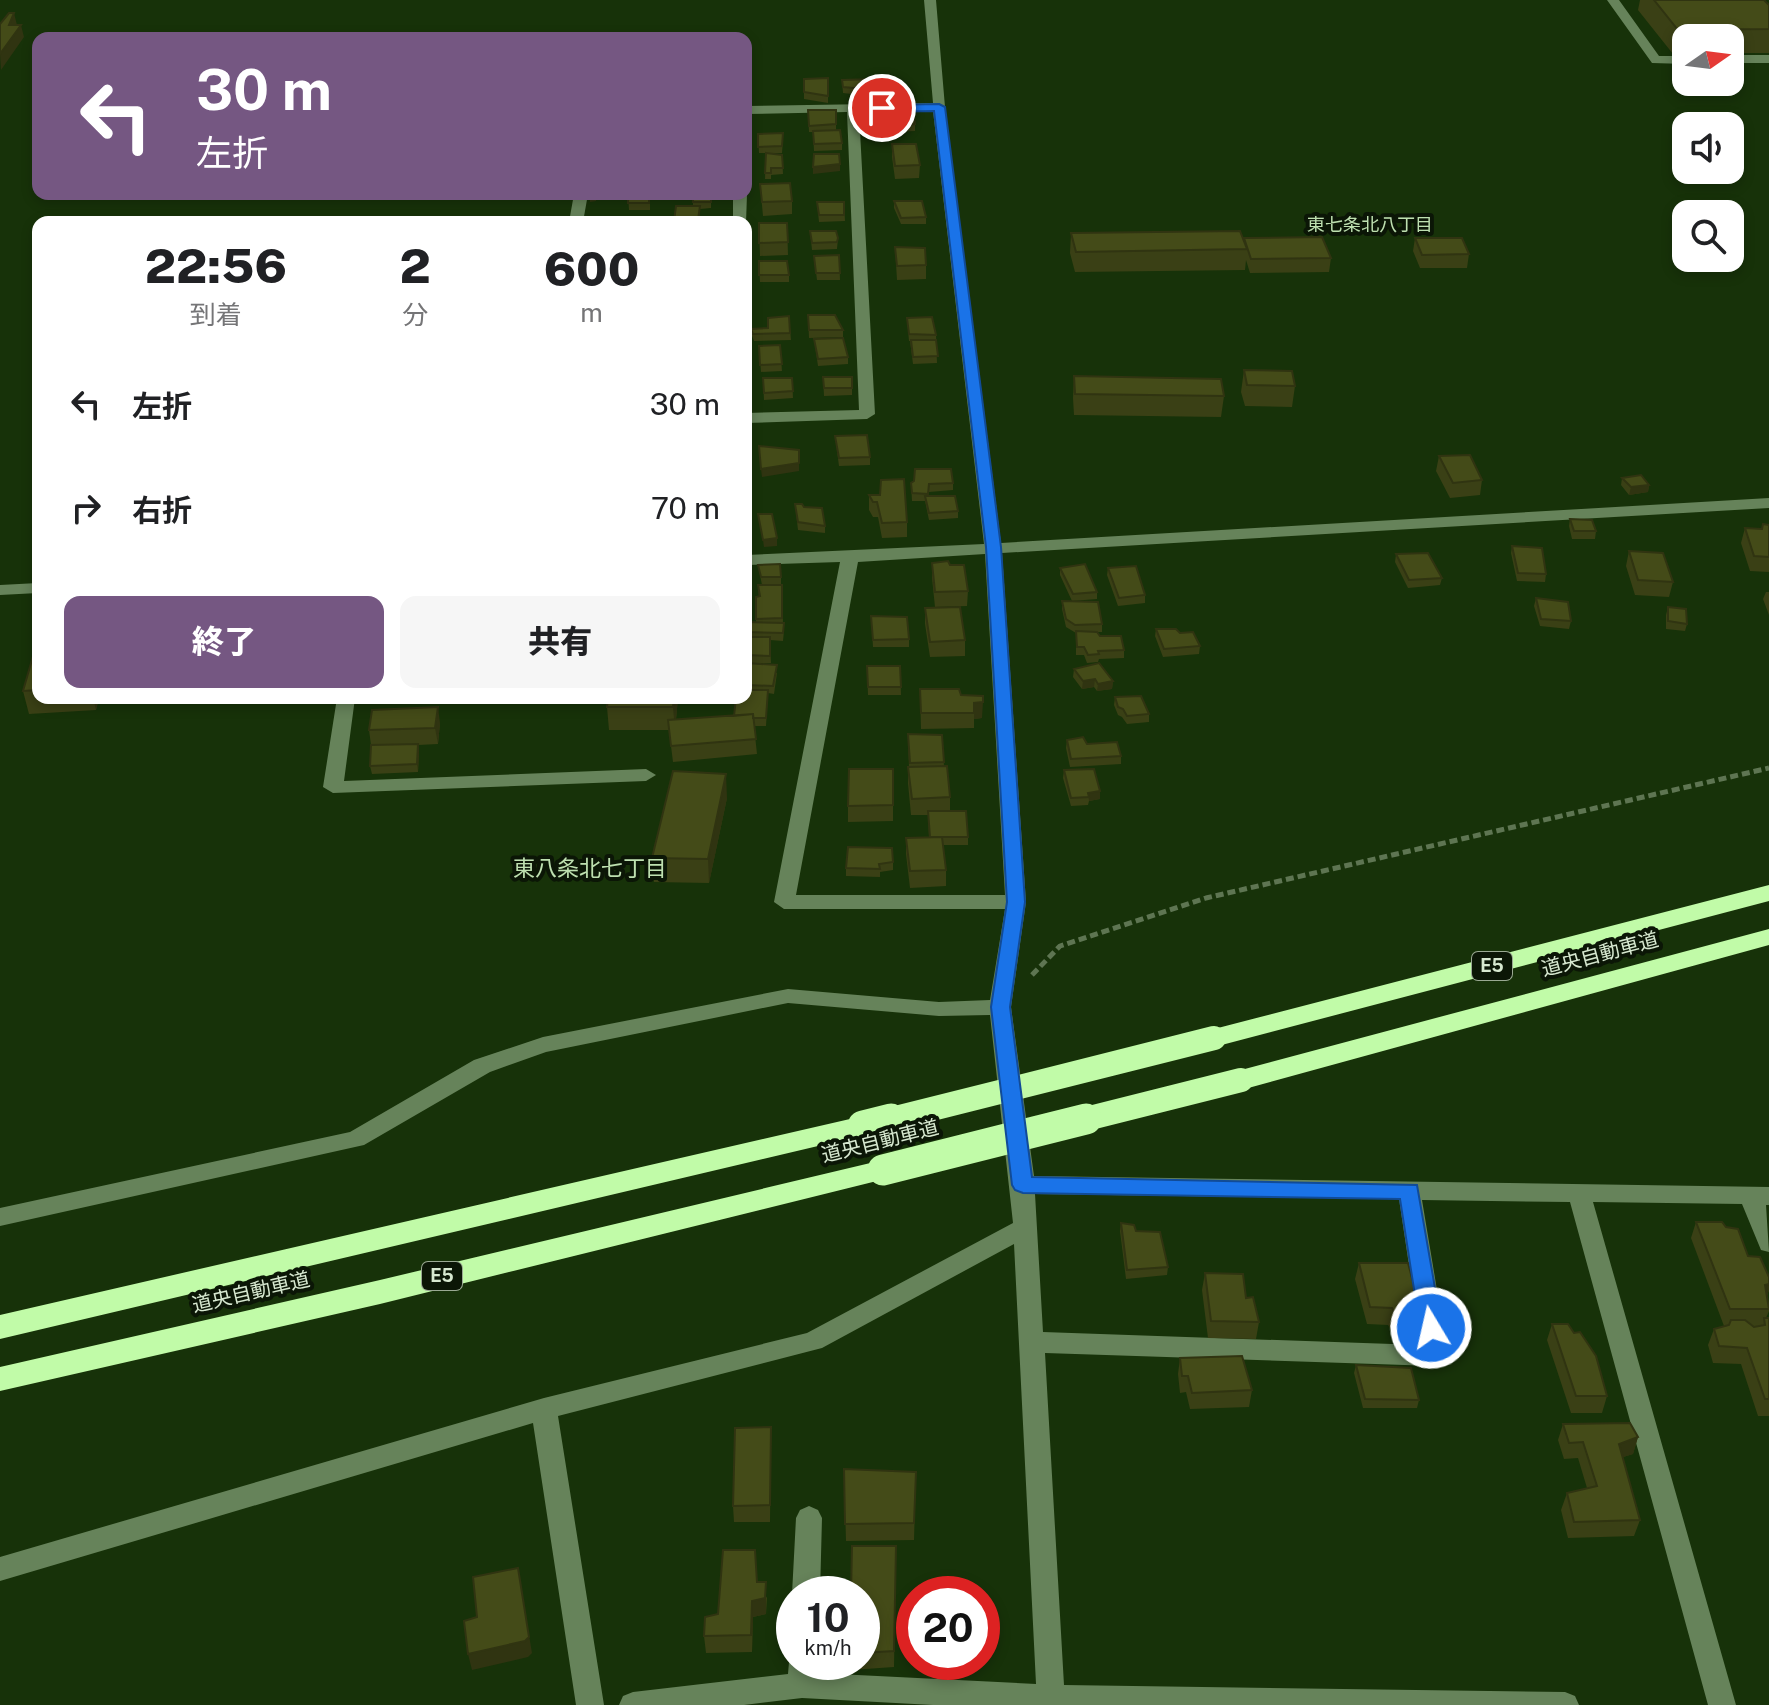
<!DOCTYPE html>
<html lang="ja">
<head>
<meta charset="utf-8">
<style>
	:root { --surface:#fff; --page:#f6f6f6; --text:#202124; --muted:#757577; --accent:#755782 }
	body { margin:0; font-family:"Public Sans","Noto Sans JP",sans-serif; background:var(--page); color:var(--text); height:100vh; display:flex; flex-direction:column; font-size:30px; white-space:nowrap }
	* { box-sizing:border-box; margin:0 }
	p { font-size:26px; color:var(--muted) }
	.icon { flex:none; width:44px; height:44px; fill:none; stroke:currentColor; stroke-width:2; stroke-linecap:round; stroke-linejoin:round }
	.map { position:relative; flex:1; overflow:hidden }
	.side { position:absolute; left:32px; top:216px; width:720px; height:488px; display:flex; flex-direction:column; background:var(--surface); border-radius:16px; box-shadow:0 4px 12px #0003 }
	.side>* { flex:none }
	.banner { position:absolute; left:32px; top:32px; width:720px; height:168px; border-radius:16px; box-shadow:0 4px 12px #0003; background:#755782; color:#fff; overflow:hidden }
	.needle { width:52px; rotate:76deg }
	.buttons { position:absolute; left:1672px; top:24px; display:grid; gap:16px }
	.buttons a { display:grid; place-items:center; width:72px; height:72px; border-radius:16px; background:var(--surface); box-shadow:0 4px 12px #0003; font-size:40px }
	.speed { position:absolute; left:776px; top:1576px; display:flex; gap:16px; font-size:40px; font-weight:700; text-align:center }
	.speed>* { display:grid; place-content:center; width:104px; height:104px; border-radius:50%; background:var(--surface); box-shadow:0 4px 12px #0003; line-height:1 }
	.speed small { font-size:20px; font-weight:400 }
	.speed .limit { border:12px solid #d22; background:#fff; color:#111 }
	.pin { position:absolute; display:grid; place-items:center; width:68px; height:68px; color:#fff; margin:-34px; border:4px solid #fff; border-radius:50%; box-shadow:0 2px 8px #0007 }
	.me { position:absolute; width:88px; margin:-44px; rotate:351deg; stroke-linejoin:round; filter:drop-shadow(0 0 6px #0008) }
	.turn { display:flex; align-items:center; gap:28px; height:168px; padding:0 32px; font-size:36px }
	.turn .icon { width:104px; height:104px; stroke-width:2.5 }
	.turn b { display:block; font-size:56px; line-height:68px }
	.eta { display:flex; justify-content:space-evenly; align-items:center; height:136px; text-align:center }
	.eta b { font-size:48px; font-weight:800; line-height:56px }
	.primary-button { display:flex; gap:16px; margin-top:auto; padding:16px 32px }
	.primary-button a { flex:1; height:92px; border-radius:16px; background:var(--accent); color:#fff; font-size:32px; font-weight:800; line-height:92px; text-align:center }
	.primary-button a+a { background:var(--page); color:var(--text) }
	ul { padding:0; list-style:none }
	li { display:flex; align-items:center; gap:24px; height:104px; padding:0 32px }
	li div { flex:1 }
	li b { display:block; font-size:30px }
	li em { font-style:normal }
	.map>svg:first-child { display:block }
</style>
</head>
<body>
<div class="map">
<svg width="1769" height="1705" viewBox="0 0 1769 1705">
	<rect width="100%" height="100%" fill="#173209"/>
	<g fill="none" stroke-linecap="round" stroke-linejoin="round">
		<path stroke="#5e7552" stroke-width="5" stroke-dasharray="8 4" stroke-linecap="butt" d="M1032,975L1060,946L1206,898L1769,768"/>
		<path fill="#66835a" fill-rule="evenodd" d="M924,0H936L945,107L1001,543L1769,498V508L1002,553L1026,902L1011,1007L1034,1176L1769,1187V1205H1766L1769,1252L1761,1250L1742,1204L1593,1202L1736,1705H1708L1570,1202L1422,1200L1448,1356L1444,1363L1435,1366L1045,1353L1064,1685L1565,1692L1575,1696L1579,1705H933L802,1698L744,1705H619L623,1696L633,1692L788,1674L789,1662L794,1653V1662H817V1673L1036,1684L1014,1244L822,1348L558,1416L604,1705H576L533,1423L0,1581V1557L544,1398L807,1333L1013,1223L990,1015L939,1016L788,1003L546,1052L490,1072L364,1145L0,1226V1208L350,1132L474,1060L543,1037L788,989L939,1002L990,1000L1005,909H784L774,902L840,562L746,565V555L984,544L933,111L859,112L875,414L867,419L746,423V413L859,410L847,112L746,114V106L933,103ZM985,554L1005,895H796L858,562ZM1035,1194L1399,1199L1421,1345L1043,1332Z
			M1607,0H1619L1659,56H1686V64L1652,63Z
			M1730,55H1769V63H1730Z
			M574,194H588L583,222H569Z
			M733,194H747L746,223L733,222Z
			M38,583V593L0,595V585Z
			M337,698H355L344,781L646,769L656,775L646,781L333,793L323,787Z
			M809,1506L818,1510L822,1518L820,1594H794V1598L792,1594L796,1518L800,1510Z"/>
		<path fill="#c1fba8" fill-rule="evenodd" d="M1769,885V901L1214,1047L1205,1045L1201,1038L1205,1031L1214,1029Z
			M1769,929V945L1241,1090L1232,1087L1228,1080L1232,1073L1241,1070Z
			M863,1116L873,1119L877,1126L873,1133L0,1339V1315Z
			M883,1160L893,1163L897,1170L893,1177L380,1304L0,1391V1367L380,1280Z"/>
		<path stroke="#c1fba8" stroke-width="24" d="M884,1121L1214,1038
			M1078,1121L1241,1080"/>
		<path stroke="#c1fba8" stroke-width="31" d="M863,1126L891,1119
			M883,1170L1086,1119"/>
	</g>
	<path fill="#3a4015" d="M1640,0H1764L1769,5V53H1730V38H1686V54H1673L1638,10Z
		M828,78V103L804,99V79Z
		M842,80L876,90V97L843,93Z
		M883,88L903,90V101L884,102Z
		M808,110H836V130L842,143V150L814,151L813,132H809Z
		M889,110L915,124V131L893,132L889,117Z
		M758,134L783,140L782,153H767L782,155L783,174L771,175V179H765L766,153H759Z
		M892,144L920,165L919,178L895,179L892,157Z
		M760,184L792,201V214L763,216Z
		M628,194H650V210H629Z
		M693,194H711V208L700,209L699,222H674L693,206Z
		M894,201L926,217V224H901L894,208Z
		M817,202H844L845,221L819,222Z
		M759,223H787L788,255L760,256Z
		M810,231L838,238L837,249L812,250Z
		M1071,233L1244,241V238L1331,258L1329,272L1250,273L1246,260L1245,270L1075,272L1070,253Z
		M1415,238L1469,254L1467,268H1420L1413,251Z
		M895,247L926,265V279L897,280Z
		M839,255L840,280H817L814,256Z
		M759,261L789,275V282H760Z
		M808,315L843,330V337L809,338Z
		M789,316L791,340L754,341L752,336L751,329L768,328Z
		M907,318L936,335L937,363L913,364L910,341H909Z
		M814,339L848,357V364L818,366Z
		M780,345L782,371L761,372L759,346Z
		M1244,370L1295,386L1292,407L1245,406L1241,392Z
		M1074,376L1224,396L1221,417L1074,415L1073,398Z
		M823,377H852V395L824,396Z
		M763,378H792L793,398L764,400Z
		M835,436L870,457V465L839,466Z
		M1439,456L1482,480L1480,495L1450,498L1436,471Z
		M1622,478L1649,485L1648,492L1629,495L1621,485Z
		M911,483H953V490L929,492L928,496L958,511V518L929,520L925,501H912Z
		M869,495L907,522V537L882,538L878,517H873L869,510Z
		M795,504L804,507L825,526V533L798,530Z
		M1570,519L1596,531L1595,539H1572L1569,526Z
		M1769,525V572L1750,571L1741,543L1745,528L1762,529Z
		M1512,546L1546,574L1545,582L1517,581L1511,553Z
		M1629,551L1673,582L1669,597L1635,595L1626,566Z
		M1396,554L1442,578L1440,585L1408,588L1395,562Z
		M932,563L950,565L968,591L967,606L935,607L932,578Z
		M758,565L781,577V585H782L783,623H784V631L783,641L770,640L771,663H750L777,673L774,694L768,693L766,726H754L757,754L673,762L669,730H609L607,707L678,698L676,720L734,716L746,698L747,640H746V622L756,623V597H759L758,585H762Z
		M1060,568L1097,592V599L1072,601L1060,575Z
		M1108,568L1145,595V603L1118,606L1107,575Z
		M1766,592H1769V615L1763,599Z
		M1536,598L1571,621L1569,629L1540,626L1534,606Z
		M1062,601L1102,624V632H1097L1100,636L1124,650V658L1099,659L1098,662L1087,663L1084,655H1076V633L1066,627L1062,609Z
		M1668,607L1687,624L1685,631L1666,629V615Z
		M925,608L965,640V656L930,657L925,624Z
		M871,616L909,639V647H873Z
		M1156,629L1200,646L1199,654L1163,657L1155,636Z
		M38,639V698H99L96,710L29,714L23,691Z
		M867,666H900L901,695H868Z
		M1074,669L1113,681L1112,689L1097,691L1094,687L1082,689L1073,677Z
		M920,689L961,695L982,718L974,719V728L921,729Z
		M1115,697L1149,714V722L1127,724L1122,717L1118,715L1114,705Z
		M440,723L438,744L418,745L419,752L418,772L372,774L370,766L371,745L369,730Z
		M942,735L944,766L950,797V811L968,837V845H943L946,870V886L910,888L906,854V838H929L928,815H911L908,783V767H909L908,742Z
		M1067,740L1087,744L1121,756V764L1070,767L1066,748Z
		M893,769V821L848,822V806Z
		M1064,770L1100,799L1089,801L1088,805L1071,806L1063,778Z
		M727,798L709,883L654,882L652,858Z
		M893,862V870L880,872V877L846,876V868Z
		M1696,1222L1748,1256L1769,1277V1290L1767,1296L1769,1311L1766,1318H1769V1416H1758L1741,1364L1713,1363L1708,1345L1714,1329L1724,1326L1691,1238Z
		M1121,1223L1168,1267L1167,1275L1126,1279L1120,1231Z
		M1359,1263L1422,1315L1418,1332L1395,1337L1388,1325L1367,1324L1355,1279Z
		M1205,1273L1246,1298L1259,1322L1256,1339L1208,1338L1202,1290Z
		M1552,1324L1607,1396L1602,1413H1571L1547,1340Z
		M1180,1358L1252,1390L1249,1407L1190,1409L1186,1392L1180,1393L1178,1374Z
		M1356,1365L1419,1400L1417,1408H1363L1354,1373Z
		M1563,1424L1638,1437L1633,1454L1623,1457L1640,1520L1634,1536L1568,1538L1561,1510L1567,1493L1587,1488L1578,1458L1564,1459L1558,1440Z
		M771,1427L770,1522H734L733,1506Z
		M844,1469L916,1472L914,1540L846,1541Z
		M896,1546L894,1667L851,1670L850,1662H862V1594Z
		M757,1582L767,1598L766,1614L753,1617L752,1652L706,1653L704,1636L718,1614Z"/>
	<path fill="#303411" d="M14,13L17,25H9Z
		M21,25L24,37L1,70L0,54Z
		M840,164V171L813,174V167Z
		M598,194L596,201L590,202V195Z
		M799,450V471L762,477L761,469Z
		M1649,485L1648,492L1629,495L1631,487Z
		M777,538V546L764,547L763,540Z
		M1095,679L1094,687L1082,689L1083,681Z
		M1113,681L1112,689L1097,691L1098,684Z
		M93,698H99L96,710Z
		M674,698H678L675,730L673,707Z
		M983,702L982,718L974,719V703Z
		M438,707L440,723L438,744L435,728Z
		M418,744L419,752L418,772L417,764Z
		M726,774L727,798L709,883L708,859Z
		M1100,791V799L1089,801L1088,793Z
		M1769,1284V1290L1765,1300V1285Z
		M1422,1315L1418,1332L1395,1337L1399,1320Z
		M1638,1437L1633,1454L1614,1460L1619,1444Z
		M518,1568L532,1653L528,1657L472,1670L468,1654Z
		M766,1582V1614L753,1617L752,1652V1601Z"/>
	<path fill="#444b18" stroke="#303411" stroke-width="2" d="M1654,0H1764L1769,5V29L1678,30Z
		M9,13H14L9,25H21L0,54V24Z
		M828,78V96L804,92V79Z
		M874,79L876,90L843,87L842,80Z
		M883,88L903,90V95L884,96Z
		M808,110H836V124L809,126Z
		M889,110H913L915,124L893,125Z
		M840,130L842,143L814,144L813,131Z
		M783,133L782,146L758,147V134Z
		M892,144H916L920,165L895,166Z
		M766,153L782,155L783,168H771V173H765Z
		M814,154H839L840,164L813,167Z
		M790,183L792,201L762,202L760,184Z
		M628,194H649V203H628Z
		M693,194H711V202H693Z
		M894,201H922L926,217L901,218Z
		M817,202H844V215H819Z
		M676,206H700L698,220L674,221Z
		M759,223H787L788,242L759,243Z
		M810,231H836L838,238L837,242L812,243Z
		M1240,231L1247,249L1076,252L1071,233Z
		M1322,237L1331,258L1251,259L1244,238Z
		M1415,238H1462L1469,254L1422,255Z
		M895,247L925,248L926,265L897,266Z
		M839,255L840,273H816L814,256Z
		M759,261H787L789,275H759Z
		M808,315H835L843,330H809Z
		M789,316L790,333L753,334L751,329L768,328V318Z
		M932,317L936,335L909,334L907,318Z
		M843,338L848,357L818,359L814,339Z
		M911,340H936L938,356L913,357Z
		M780,345L782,364L760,365L759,346Z
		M1244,370L1292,371L1295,386L1247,385Z
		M1074,376L1221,379L1224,396L1075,394Z
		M823,377H852V388H824Z
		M763,378H792L793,391L764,393Z
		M867,435L870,457L839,458L835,436Z
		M759,446L799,450V463L761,469Z
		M1470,455L1482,480L1453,483L1439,456Z
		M915,469H951L953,483L929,484L928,494L912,493L911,483L914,481Z
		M1641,475L1649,485L1631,487L1622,478Z
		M904,479L907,522L882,523L877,502H873L869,495H880L881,480Z
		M925,496H955L958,511L929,513Z
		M795,504H802L804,507L822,508L825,526L798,522Z
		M758,514H772L777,538L763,540Z
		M1570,519L1592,520L1596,531H1574Z
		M1763,524L1769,525V557L1754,556L1745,528L1762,529Z
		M1512,546L1542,548L1546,574L1518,573Z
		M1629,551L1663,553L1673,582L1638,580Z
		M1428,553L1442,578L1409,580L1396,554Z
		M948,561L950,565H964L968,591L935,592L932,563Z
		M780,564L781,577H761L758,565Z
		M1085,564L1097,592L1073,594L1060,568Z
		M1136,566L1145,595L1119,598L1108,568Z
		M758,585H782V618L756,619V597L760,596Z
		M1536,598L1568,602L1571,621L1541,619Z
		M1062,601L1098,602L1102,624L1075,625L1066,619Z
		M960,607L965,640L930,642L925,608Z
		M1668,607L1686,609L1687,624L1668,621Z
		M871,616L907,617L909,639L873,640Z
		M746,622L784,623L783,633L746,632Z
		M1156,629H1176L1180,633L1193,632L1200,646L1164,649Z
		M1076,631L1097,632L1100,636H1121L1124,650L1098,651L1099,654L1088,655L1084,647H1077Z
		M747,637H770V656L746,655Z
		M38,639V690L23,691Z
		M746,663L777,665L773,686L746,685Z
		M1099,663L1113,681L1098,684L1095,679L1083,681L1074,669Z
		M867,666H900L901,687H868Z
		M920,689H959L961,695L983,696V702L974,703V713H921Z
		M746,690H768L766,718H753V714L734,716L736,698H746Z
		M1141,696L1149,714L1127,716L1123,709L1118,707L1115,697Z
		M608,698H674L673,707H607Z
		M438,707L435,728L369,730L372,710Z
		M753,714L756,739L671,746L668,720Z
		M908,734L942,735L944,762L910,763Z
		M1083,737L1087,744L1117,742L1121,756L1071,759L1067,740Z
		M418,744L417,764L370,766L371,745Z
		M947,766L950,797L912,799L908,767Z
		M849,769H893V805L848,806Z
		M1094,769L1100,791L1088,793L1089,797L1071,798L1064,770Z
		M673,771L726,774L708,859L652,858Z
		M928,811H966L968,837H930Z
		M942,837L946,870L910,871L906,838Z
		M848,847L892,848L893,862L879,864L880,869L846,868Z
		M1696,1222H1722L1726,1227L1738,1229L1748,1256L1760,1257L1769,1277V1284L1765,1285L1769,1309H1730Z
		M1121,1223L1134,1225L1136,1231L1160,1232L1168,1267L1127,1270Z
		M1359,1263H1408L1422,1315L1399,1320L1392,1308L1370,1307Z
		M1205,1273L1243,1274L1246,1298L1253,1297L1259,1322L1211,1321Z
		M1764,1318H1769V1399H1765L1747,1348L1719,1346L1714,1329L1729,1325L1731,1320H1745L1754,1327L1765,1325Z
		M1552,1324H1568L1574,1333L1580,1332L1596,1356L1607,1396H1576Z
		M1242,1356L1252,1390L1192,1393L1188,1376H1182L1180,1358Z
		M1356,1365L1411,1368L1419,1400L1365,1399Z
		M1630,1423L1638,1437L1619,1444L1640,1520L1574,1522L1567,1493L1597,1486L1583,1442L1569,1443L1563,1424Z
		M771,1427L770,1505L733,1506L735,1428Z
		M844,1469L916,1472L914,1523L845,1524Z
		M852,1546H896L894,1651L862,1653V1594H851Z
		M723,1550H755L757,1582H766L765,1598L752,1601L751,1635L704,1636L705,1617L718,1614Z
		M518,1568L529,1637L525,1641L468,1654L464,1621L477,1617L473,1577Z"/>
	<path fill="#1a73e8" stroke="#114b97" stroke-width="2" d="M939,104L945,107L1001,547L1025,902L1010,1007L1032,1177L1417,1185L1442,1328L1439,1335L1431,1337L1423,1335L1420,1328L1400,1199L1023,1193L1015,1190L1012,1185L991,1007L1007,902L986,547L934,111L882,112L877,108L882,105Z"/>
	<g text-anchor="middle" stroke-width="8" stroke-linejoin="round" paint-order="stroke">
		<g font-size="18" fill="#bee0b0" stroke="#0b1606">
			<text x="1370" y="231">東七条北八丁目</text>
		</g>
		<g fill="#0b1606" stroke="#9aa993" stroke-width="2">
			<rect x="1472" y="952" width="40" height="28" rx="6"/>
			<rect x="422" y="1262" width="40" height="28" rx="6"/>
		</g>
		<g font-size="18" font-weight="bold" fill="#d7e8d0">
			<text x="1492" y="972">E5</text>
			<text x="442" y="1282">E5</text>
		</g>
		<g font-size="20" fill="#d7e8d0" stroke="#0b1606">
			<text transform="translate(1600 954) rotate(-15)" y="7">道央自動車道</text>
			<text transform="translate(880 1141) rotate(-14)" y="7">道央自動車道</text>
			<text transform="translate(251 1292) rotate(-13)" y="7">道央自動車道</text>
		</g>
		<g font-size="22" fill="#bee0b0" stroke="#0b1606">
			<text x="590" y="876">東八条北七丁目</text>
		</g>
	</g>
</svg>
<div class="buttons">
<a><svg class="needle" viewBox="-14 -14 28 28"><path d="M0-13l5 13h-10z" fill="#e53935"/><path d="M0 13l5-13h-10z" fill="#757577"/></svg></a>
<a><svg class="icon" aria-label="sound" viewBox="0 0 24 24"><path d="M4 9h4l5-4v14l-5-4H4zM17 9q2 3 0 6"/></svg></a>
<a><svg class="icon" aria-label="search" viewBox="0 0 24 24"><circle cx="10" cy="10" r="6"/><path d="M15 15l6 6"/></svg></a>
</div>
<div class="speed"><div>10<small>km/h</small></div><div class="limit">20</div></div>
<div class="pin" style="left:882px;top:108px;background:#d93025"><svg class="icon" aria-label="arrive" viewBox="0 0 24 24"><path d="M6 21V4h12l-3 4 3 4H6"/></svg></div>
<svg class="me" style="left:1431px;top:1328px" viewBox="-20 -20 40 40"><circle r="17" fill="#1a73e8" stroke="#fff" stroke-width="3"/><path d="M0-11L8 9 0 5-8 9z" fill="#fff"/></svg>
<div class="banner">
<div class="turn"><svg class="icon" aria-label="left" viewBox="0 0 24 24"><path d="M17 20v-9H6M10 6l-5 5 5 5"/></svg><div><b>30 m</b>左折</div></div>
</div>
<section class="side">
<div class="eta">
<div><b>22:56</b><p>到着</p></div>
<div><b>2</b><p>分</p></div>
<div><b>600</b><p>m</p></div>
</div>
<ul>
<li><svg class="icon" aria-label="left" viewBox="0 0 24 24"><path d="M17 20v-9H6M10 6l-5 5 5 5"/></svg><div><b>左折</b></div><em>30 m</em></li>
<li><svg class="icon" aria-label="right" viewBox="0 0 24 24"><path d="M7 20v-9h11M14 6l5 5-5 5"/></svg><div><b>右折</b></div><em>70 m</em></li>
</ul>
<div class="primary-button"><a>終了</a><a>共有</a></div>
</section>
</div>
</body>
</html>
